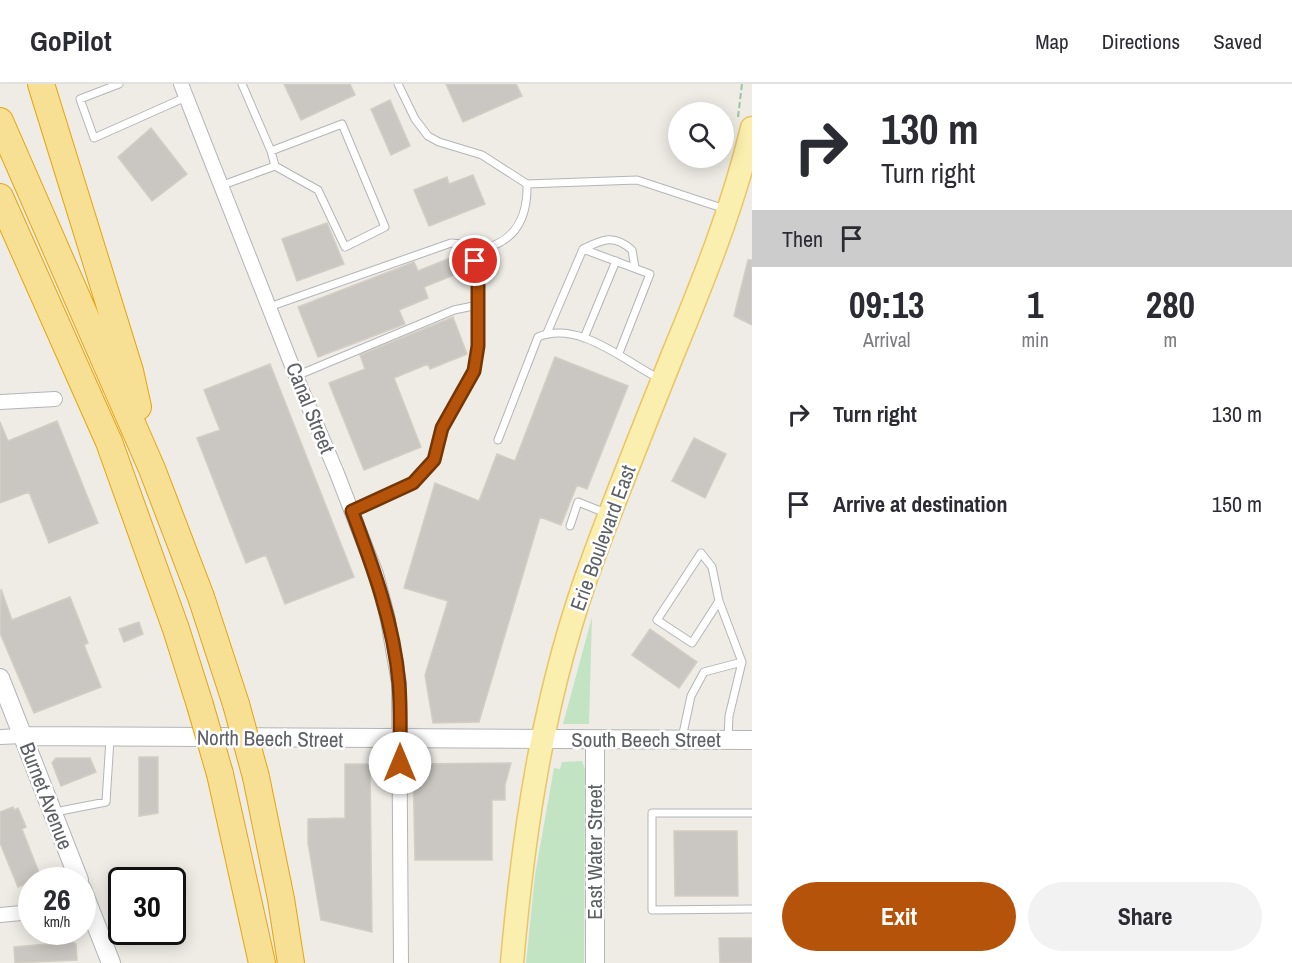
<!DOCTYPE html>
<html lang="en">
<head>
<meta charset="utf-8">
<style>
	:root { --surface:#fff; --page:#f2f2f3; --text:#2b2b33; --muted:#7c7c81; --line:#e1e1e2; --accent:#b45309 }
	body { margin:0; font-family:"Archivo Narrow",sans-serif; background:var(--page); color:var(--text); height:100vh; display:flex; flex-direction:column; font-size:22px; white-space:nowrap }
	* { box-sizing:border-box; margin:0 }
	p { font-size:20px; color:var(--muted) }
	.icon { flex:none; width:33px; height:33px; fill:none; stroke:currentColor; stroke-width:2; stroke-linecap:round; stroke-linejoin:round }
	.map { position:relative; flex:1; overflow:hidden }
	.panel { display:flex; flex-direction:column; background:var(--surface); width:540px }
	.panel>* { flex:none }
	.hud { background:#fff; color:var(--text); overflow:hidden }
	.buttons { position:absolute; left:668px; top:18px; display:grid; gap:12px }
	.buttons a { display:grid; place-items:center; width:66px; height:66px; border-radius:50%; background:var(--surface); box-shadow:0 3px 15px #0003; font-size:30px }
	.speed { position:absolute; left:18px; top:783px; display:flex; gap:12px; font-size:30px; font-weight:700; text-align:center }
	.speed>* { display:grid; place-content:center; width:78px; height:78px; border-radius:50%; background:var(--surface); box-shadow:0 3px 15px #0003; line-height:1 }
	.speed small { font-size:15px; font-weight:400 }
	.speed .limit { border:3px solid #111; border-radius:9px; background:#fff; color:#111 }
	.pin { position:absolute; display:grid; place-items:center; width:51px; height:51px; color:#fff; margin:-26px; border:3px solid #fff; border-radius:50%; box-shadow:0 2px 6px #0007 }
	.me { position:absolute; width:66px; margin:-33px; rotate:0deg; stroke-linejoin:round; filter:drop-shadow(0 0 4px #0008) }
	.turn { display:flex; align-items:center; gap:21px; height:126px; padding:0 30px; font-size:27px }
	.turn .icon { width:78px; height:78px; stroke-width:2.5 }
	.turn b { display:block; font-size:42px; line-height:51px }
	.then { display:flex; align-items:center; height:57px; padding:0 30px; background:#0003; gap:12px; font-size:22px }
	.eta { display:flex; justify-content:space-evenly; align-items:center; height:102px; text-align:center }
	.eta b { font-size:36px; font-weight:700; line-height:42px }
	.button { display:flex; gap:12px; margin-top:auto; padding:12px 30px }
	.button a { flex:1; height:69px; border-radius:36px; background:var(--accent); color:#fff; font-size:24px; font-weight:700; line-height:69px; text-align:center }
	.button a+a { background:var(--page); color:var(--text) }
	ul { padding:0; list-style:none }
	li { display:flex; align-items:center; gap:18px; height:90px; padding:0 30px }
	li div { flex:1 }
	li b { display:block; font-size:22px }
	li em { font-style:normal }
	header { display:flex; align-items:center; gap:36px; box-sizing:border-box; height:84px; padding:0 30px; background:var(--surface); border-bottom:2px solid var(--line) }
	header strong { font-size:28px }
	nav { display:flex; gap:33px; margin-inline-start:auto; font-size:21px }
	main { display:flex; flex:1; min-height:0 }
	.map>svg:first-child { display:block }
</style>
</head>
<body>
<header>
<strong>GoPilot</strong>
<nav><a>Map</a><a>Directions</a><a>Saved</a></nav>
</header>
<main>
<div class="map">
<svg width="752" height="879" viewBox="0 0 752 879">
	<rect width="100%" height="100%" fill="#eeece5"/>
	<path fill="#c3e4c3" d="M592,533L589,640H563Z
		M582,677L585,685L584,879H526L535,791L554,684L560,685L562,678Z"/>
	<path fill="#cac7c2" stroke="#d3cec4" stroke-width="1.5" d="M284,0H350L355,11L301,36Z
		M446,0H516L522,12L463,38Z
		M390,16L410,62L391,71L371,25Z
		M151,44L187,90L152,117L118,73Z
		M473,91L485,120L429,142L414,106L447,93L449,100Z
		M327,139L344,180L297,197L282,155Z
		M455,172L461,188L424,203L428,214L399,226L405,240L318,273L298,223L414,178L418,187Z
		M748,176H752V241L734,232Z
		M453,233L467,270L430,285L428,280L394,294L421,363L364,386L329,299L365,285L360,271Z
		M555,273L628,302L587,405L577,401L561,441L540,433L479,638L433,639L425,591L448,517L404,504L435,399L479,417L497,370L515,377Z
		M270,280L354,493L285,520L266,471L246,479L197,354L220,346L204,306Z
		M57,337L98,439L49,459L29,408L0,419V338L8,357Z
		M694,354L726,370L705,414L672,397Z
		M1,505L12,536L70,513L88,559L84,561L101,603L34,629L0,549Z
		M139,538L143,550L124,558L119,545Z
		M650,545L697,578L679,604L632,571Z
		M139,673H158V729L139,732Z
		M56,674H90L96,688L61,702L52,679Z
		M511,679L505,701V716H492V776H415L413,680Z
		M345,680H370L372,848L321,836L308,759V735L345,734Z
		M13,723L14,726L18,724L26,743L22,745L41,794L18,803L0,759V728Z
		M674,747H737L738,812H675Z
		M719,854H752V879H720Z
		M72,858L76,860L77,876L15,879L14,863Z"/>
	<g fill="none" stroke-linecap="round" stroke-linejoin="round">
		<g stroke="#b2b5b9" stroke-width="9">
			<path id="service" d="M119,0L80,15L94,54L186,13
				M398,0L415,35L428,52L439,58L482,71L527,100L637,96L725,125
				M271,67L342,40L385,143L345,163L318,106L275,82
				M220,102L275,82L271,67L242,0
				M583,165C603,155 614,150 632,166L635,184
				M470,167C511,163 528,139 527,100
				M269,223L451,159L462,160L475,177L478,202V262L474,287L442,344L434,376L413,398L352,427
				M547,249L583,165L650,190L619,269
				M584,254L616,177
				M296,292L454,226L478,221
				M498,356L538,253C580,236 625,278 660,295
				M570,442L578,418L608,430
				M719,517L692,559L657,536L701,469L712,483L719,517L742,578L729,632L728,654
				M682,654L691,612L704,588L742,578
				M55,728L106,718L110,655
				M752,729H652V826L752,825"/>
		</g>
		<g stroke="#b2b5b9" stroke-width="16">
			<path id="minor" d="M181,0L300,302L336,387L376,490L387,531L399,599L401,879
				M0,318L55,315
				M0,653L23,652
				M0,831L32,828"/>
		</g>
		<g stroke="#b2b5b9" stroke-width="20">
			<path id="tertiary" d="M0,594L79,796
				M23,652L752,656
				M82,805L111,879
				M595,879V656"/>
		</g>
		<g stroke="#e9c663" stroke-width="25">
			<path id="primary" d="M512,879C524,741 545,603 594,472C619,404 646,337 673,270C704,195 733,123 752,44"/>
		</g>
		<g stroke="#e6a50d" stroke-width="28">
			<path id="motorway" d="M41,0L130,287L138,323
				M0,37L152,385L201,513L236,620
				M0,113L109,358L176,545L200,621
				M220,690L262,879
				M256,693L281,815L291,879"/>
		</g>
		<path stroke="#9bc2a7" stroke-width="2" stroke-dasharray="6 3" stroke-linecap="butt" d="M738,33L742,0"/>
		<use href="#service" stroke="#fff" stroke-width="7"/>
		<use href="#minor" stroke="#fff" stroke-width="14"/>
		<use href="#tertiary" stroke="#fff" stroke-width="18"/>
		<use href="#primary" stroke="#faefae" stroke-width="22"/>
		<use href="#motorway" stroke="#f7df93" stroke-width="26"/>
		<g stroke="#e6a50d" stroke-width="28" stroke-linecap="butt">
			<path id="motorway-bridge" d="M236,620L256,693
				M200,621L220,690"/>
		</g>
		<use href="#motorway-bridge" stroke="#f7df93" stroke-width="26"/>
	</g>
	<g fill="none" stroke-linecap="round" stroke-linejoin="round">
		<g stroke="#753606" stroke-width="15">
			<path id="route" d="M400,679C400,653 401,626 399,600C394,540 373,483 352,427L413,399L434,376L442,344L474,287L478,262V202L475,177"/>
		</g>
		<use href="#route" stroke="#b45309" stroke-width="10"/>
	</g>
	<g text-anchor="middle" stroke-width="5" stroke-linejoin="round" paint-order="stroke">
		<g font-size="21" fill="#5d6065" stroke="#fff">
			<text transform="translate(310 324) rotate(68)" y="7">Canal Street</text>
			<text transform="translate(603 454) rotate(-70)" y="7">Erie Boulevard East</text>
			<text transform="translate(270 655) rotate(1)" y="7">North Beech Street</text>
			<text x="646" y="663">South Beech Street</text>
			<text transform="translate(46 712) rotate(69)" y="7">Burnet Avenue</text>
			<text transform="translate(595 768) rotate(-90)" y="7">East Water Street</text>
		</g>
	</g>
</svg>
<div class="buttons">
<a><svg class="icon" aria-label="search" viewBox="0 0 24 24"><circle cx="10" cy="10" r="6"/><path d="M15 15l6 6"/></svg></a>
</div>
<div class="speed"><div>26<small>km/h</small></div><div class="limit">30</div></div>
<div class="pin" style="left:475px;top:177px;background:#d93025"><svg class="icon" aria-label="arrive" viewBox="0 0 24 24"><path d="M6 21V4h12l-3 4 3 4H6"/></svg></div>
<svg class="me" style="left:400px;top:679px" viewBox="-20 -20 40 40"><circle r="19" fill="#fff"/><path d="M0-13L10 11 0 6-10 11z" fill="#b45309"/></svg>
</div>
<section class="panel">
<div class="hud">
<div class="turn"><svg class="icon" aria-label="right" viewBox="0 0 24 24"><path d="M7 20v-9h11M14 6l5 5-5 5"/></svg><div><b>130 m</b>Turn right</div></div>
<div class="then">Then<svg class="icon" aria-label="arrive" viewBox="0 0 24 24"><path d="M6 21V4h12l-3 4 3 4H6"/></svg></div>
</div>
<div class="eta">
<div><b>09:13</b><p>Arrival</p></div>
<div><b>1</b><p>min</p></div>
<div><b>280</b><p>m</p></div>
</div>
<ul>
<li><svg class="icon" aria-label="right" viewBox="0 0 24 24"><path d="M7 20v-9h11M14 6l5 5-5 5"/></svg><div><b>Turn right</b></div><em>130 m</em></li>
<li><svg class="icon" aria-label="arrive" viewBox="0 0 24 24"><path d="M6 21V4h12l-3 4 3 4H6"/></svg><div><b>Arrive at destination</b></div><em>150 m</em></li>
</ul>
<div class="button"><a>Exit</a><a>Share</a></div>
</section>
</main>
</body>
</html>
